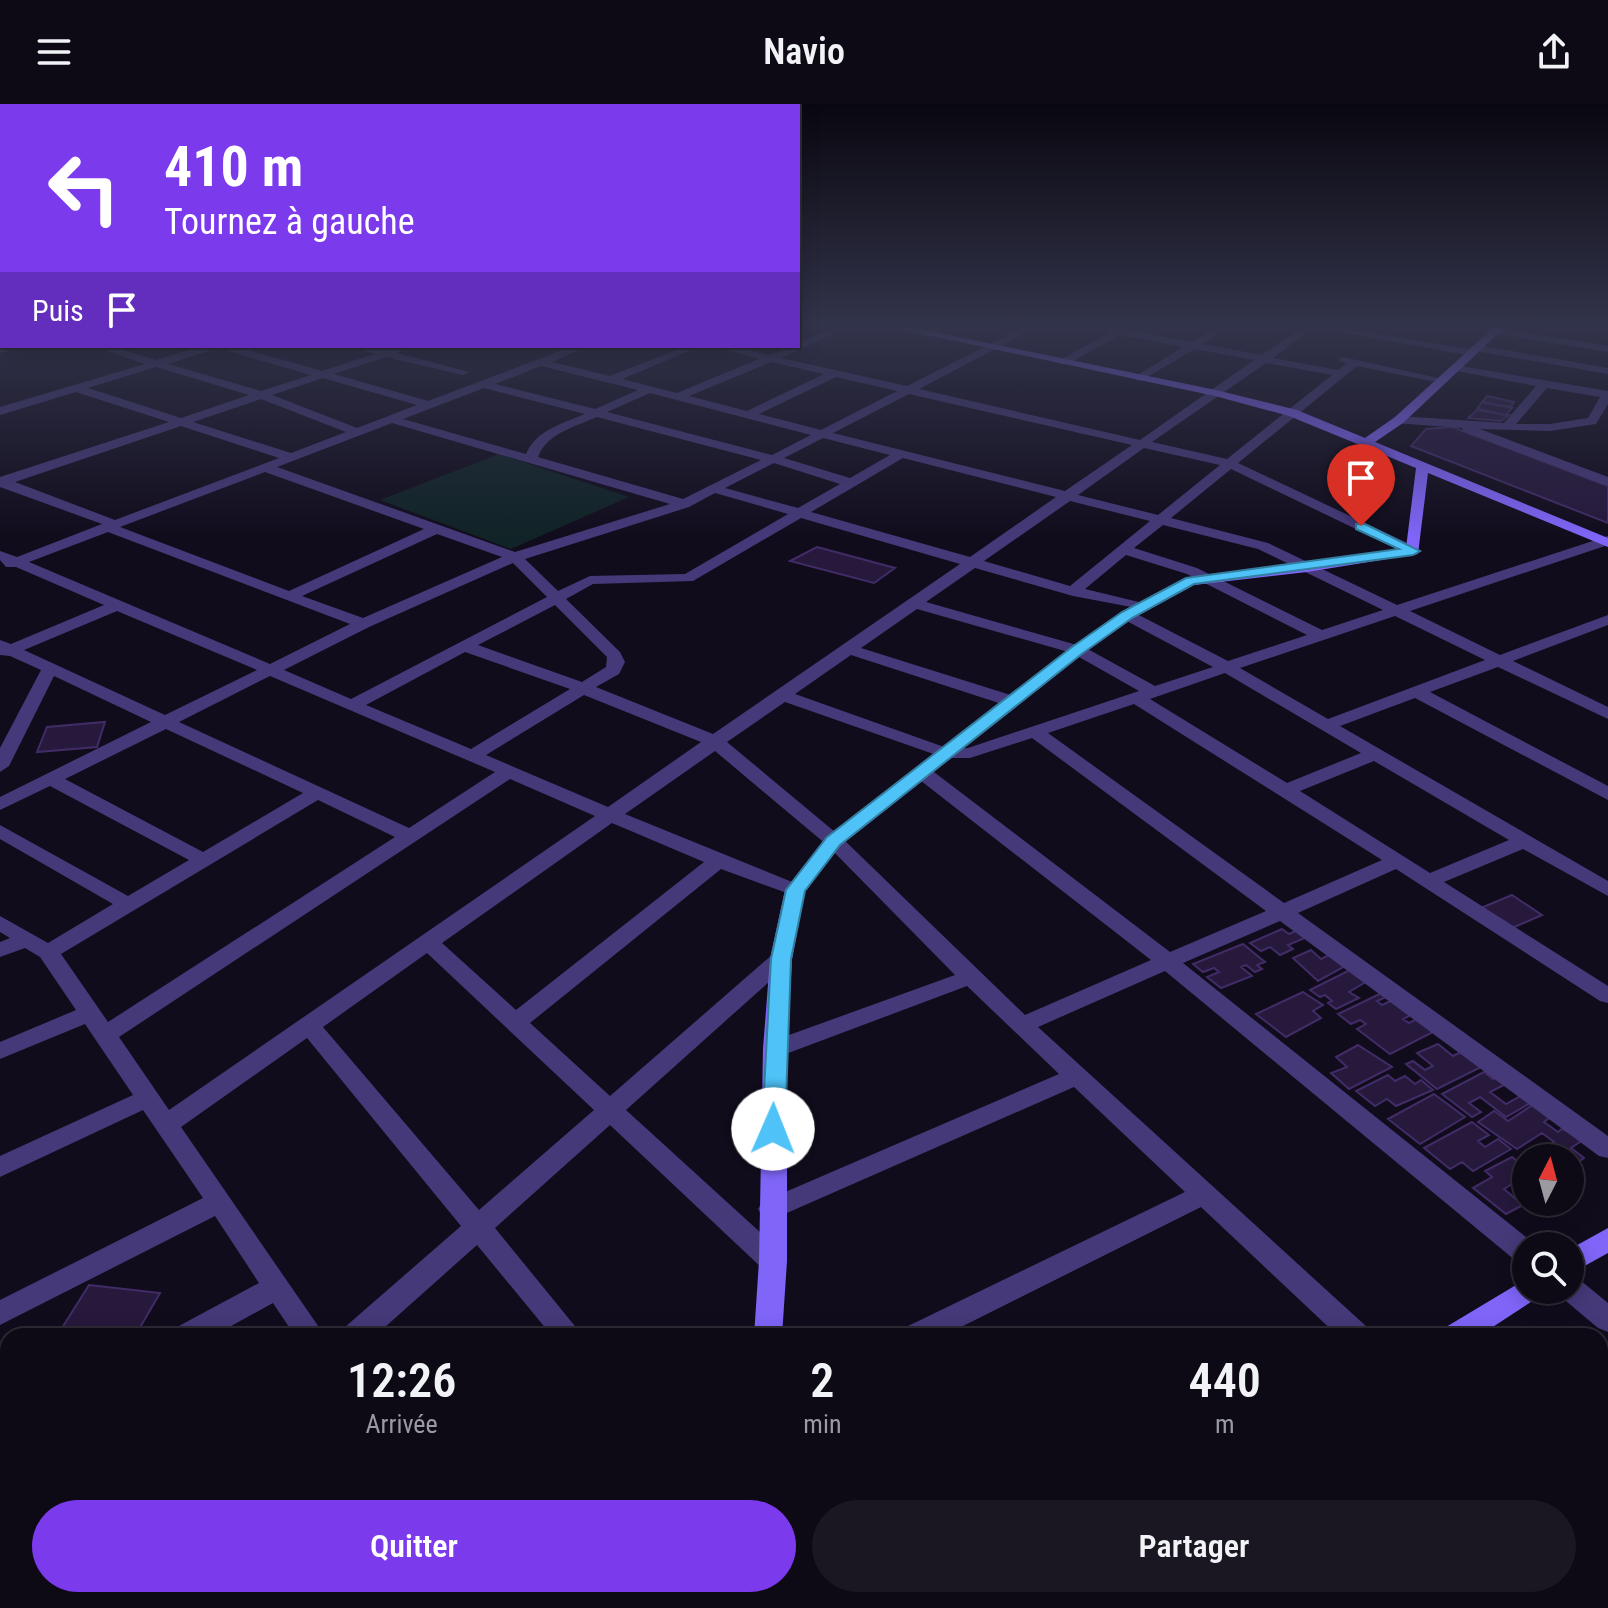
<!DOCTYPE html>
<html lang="fr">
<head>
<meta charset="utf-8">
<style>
	:root { --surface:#0d0915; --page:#1b1722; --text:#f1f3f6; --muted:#9a9aa0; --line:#2d2a34; --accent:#7c3aed }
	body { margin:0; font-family:"Roboto Condensed",sans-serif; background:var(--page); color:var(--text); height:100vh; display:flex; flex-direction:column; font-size:30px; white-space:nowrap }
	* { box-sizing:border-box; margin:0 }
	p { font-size:26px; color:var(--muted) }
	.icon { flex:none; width:44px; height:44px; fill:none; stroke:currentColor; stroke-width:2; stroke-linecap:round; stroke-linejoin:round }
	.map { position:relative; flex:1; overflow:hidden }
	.sheet { position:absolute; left:0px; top:1224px; width:1608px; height:280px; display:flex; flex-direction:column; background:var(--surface); border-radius:24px 24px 0 0; box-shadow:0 4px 20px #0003,0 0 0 2px var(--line) }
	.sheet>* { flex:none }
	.guide { position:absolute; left:0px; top:0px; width:800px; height:244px; box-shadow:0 4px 20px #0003,0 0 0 2px var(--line); background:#7c3aed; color:#fff; overflow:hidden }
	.needle { width:52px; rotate:6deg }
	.fabs { position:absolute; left:1512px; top:1040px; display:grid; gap:16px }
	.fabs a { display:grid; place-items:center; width:72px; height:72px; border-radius:50%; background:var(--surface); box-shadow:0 4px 20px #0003,0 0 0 2px var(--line); font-size:40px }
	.pin { position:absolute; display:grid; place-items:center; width:68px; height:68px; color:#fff; margin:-82px -34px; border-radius:50% 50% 50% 0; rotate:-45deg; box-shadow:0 0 8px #0007 }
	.pin .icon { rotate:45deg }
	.me { position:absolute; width:88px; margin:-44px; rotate:1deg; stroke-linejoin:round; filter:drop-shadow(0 0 6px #0008) }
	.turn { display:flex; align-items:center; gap:28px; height:168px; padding:0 32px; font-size:36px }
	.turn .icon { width:104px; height:104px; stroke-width:2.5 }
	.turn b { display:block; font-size:56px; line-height:68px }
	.then { display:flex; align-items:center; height:76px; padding:0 32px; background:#0003; gap:16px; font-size:30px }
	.eta { display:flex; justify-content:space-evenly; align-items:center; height:136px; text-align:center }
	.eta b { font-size:48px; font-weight:600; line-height:56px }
	.cta { display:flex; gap:16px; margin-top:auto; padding:16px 32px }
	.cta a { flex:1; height:92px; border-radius:48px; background:var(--accent); color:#fff; font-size:32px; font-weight:600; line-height:92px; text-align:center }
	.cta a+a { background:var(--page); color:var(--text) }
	header { display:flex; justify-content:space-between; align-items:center; height:104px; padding:0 32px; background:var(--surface); font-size:36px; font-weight:600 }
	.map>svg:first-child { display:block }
</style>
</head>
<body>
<header><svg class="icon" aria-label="menu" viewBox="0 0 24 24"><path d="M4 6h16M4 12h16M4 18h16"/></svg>Navio<svg class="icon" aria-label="share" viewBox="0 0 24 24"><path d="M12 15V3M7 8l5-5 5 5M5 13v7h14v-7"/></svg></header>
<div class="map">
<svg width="1608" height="1504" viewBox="0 0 1608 1504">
	<rect width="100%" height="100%" fill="#110c1c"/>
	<path fill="#102326" d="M499,350L629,393L511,445L380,396Z"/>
	<path fill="#26193c" stroke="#412c67" stroke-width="2" d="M1487,292L1514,298L1511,303L1482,298Z
		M1482,298L1512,304L1506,311L1477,305Z
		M1477,306L1506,311H1509L1501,317L1468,314Z
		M1452,323L1608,382V419L1411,342L1426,325Z
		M817,443L895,464L874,479L790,457Z
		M105,618L97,643L37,648L47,623Z
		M1512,791L1542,811L1512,824L1481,804Z
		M1282,825L1289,830L1298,826L1307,833L1288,841L1293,845L1280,851L1270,843L1261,847L1250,839Z
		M1243,840L1265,858L1257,861L1262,865L1255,868L1246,861L1241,863L1252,872L1221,884L1207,873L1219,868L1214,864L1203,868L1193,860Z
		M1311,846L1321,855L1333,849L1349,860L1318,877L1293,854Z
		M1354,864L1369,876L1349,888L1359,894L1336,905L1328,899L1332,897L1325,891L1320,893L1310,886Z
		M1388,886L1393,890L1377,897L1382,901L1395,895L1415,909L1403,915L1409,919L1421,913L1439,925L1390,950L1357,925L1366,920L1360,916L1351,920L1338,910Z
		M1303,888L1323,901L1313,907L1321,914L1286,933L1256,910Z
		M1438,940L1453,952L1465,946L1485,961L1437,985L1406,960L1413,957L1425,966L1433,962L1417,949Z
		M1358,941L1392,963L1349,985L1331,969L1347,963L1336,953Z
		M1484,968L1493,975L1501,971L1510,978L1490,988L1506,1000L1524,990L1534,997L1506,1013L1480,993L1469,999L1481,1008L1472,1013L1442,990Z
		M1388,971L1395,977L1405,972L1415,980L1421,976L1433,986L1396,1002L1387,995L1375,1002L1356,987Z
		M1434,990L1465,1013L1420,1040L1388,1015Z
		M1537,998L1549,1014L1544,1018L1558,1028L1562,1025L1586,1034L1571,1044L1584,1054L1570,1064V1054H1547L1539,1048L1554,1038L1542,1029L1517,1045L1478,1018L1494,1007L1508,1017Z
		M1472,1018L1489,1031L1478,1037L1485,1043L1498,1035L1511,1045L1473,1067L1462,1058L1450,1065L1424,1044Z
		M1512,1053L1517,1057L1523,1054L1526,1056V1091L1512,1080L1504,1085L1523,1101L1506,1110L1473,1084L1492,1073L1485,1067Z
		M89,1181L160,1189L135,1232L60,1227Z"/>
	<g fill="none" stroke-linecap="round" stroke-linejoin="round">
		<path fill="#453979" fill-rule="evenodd" d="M833,224H847L781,254L907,282L1022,224H1035L919,285L1140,336L1254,256L1195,245L1140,277L1136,276V272L1183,243L1120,231L1068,260H1060V256L1109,229L1096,224H1120L1191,238L1215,224H1227L1203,240L1262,251L1301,224H1313L1273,254L1338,266L1346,260L1338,256L1343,253L1447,276L1441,279L1357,262L1238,359L1418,444V450H1408L1231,365L1171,414L1268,439L1397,501L1608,432V441L1410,507L1500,551L1608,511V521L1513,557L1608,603V615L1498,563L1430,588L1608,682V696L1415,594L1340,622L1608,777V792L1523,745L1444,778L1608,882V899L1600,897L1396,765L1298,809L1608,1032V1054L1599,1052L1280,817L1183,859L1536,1141L1526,1142V1160L1516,1157L1165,867L1038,923L1367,1223L1371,1232H1338L1201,1103L943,1232H902L906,1223L1185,1088L1074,983L780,1112L771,1115L762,1112L758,1105L762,1098L1059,970L967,882L783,951H767L763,945L767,939L955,871L827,741L715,647L625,710L802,782L805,786L795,792L721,765L530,919L610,992L773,850H789L792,855L789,860L626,1006L783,1149L787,1157L783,1165L773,1168L763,1165L610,1021L495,1124L583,1232H552L477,1141L375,1232H341L345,1223L461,1122L307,934L181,1023L325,1232H295L273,1199L213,1232H173L177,1223L259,1179L215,1112L0,1221V1196L203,1094L143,1006L0,1073V1052L133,991L85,920L0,955V938L76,906L40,853L25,844L0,853V838L10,834L0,828V812L48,839L113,800L0,735V721L128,792L189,756L50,682L0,706V693L151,618L54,572L9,662L0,668V644L41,566L10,552L0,551V536L11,540L104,501L16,463H6L0,456V447L17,453L102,420L0,383V373L169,318L76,288L0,311V303L145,260L93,242H109L156,256L203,242H234L322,267L374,250L351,242L385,246L412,242L397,249L469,268L463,271L386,253L334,270L428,297L573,242H588L552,258L610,272L687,242H701L622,275L677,289L759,255L711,242H730L769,251L798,242V239ZM218,244L311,271L261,287L168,260ZM771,258L824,270L747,307L689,292ZM1266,259L1332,271L1227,355L1152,338ZM541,262L638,286L595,305L495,280ZM156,263L249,291L181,314L88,284ZM836,273L897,287L821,326L759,310ZM323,274L417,301L357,324L272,291ZM484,284L585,310C562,320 536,326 526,350L403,315ZM650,289L811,331L772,351L607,308ZM909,290L1132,341L1065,387L833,329ZM261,295L346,328L291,349L193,318ZM597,313L761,356L683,395L538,353C547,329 575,323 597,313ZM392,319L670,400L515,448L277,363ZM181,322L279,354L115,416L15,378ZM823,334L890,351L850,374L784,354ZM1144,344L1220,361L1158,411L1078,391ZM903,354L1056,393L970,453L811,408ZM774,359L840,380L798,404L725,384ZM265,368L424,425L289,487L120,423ZM715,389L788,410L685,470L590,472L558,487L525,455L689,403ZM1070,397L1150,417L1070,482L984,457ZM801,414L960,460L713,630L596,583L619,570L625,558L620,548L566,495L593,480L693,477ZM1163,421L1258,445L1383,506L1322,526L1197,464L1134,444ZM108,428L350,520L270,560L29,458ZM437,430L502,453L363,514L302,492ZM1126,451L1187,470L1307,531L1228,557L1133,508H1121V514L1213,563L1155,582L1084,543L926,498L975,464L1073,492L1147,506V500L1085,485ZM513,459L547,493L351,595L284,566L369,523ZM555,501L607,553L606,563L582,578L478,541ZM917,505L1072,549L1139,587L968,644H947L795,590L851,551L1005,601H1017L1020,597L1017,593L861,544ZM117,507L257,566L165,611L24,546ZM1395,512L1485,556L1328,615L1240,564ZM465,548L570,585L471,645L366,601ZM1225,569L1361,649L1287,679L1150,595ZM270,572L495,668L409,724L179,618ZM584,591L701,638L608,703L486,651ZM785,598L945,654H970L1032,634L1266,807L1170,848L930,665H916L914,669L916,673L1151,856L1025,911L841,733L727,638ZM1134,600L1382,756L1284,799L1048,629ZM166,625L303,689L203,748L65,675ZM1374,657L1509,736L1430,769L1300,687ZM510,675L595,712L169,1006L119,933ZM318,696L395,733L108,918L61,850ZM612,719L704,758L516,906L442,839ZM427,849L594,1006L479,1106L323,923Z
			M931,224H944L931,232H923V228Z
			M1318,224H1342L1473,246V242L1477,241L1608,264V270L1476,247V251L1472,252Z
			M1497,224L1608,242V248L1492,229V225Z
			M21,242L20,244L0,249V243Z
			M1455,261L1608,287V300L1596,320L1550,327L1480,325L1608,373V382L1464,328L1462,324L1395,319V313L1399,312L1504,319L1536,282L1451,266V262ZM1547,284L1600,293L1588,314L1550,320H1516Z
			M1570,1173L1580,1176L1608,1199V1228L1598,1224L1560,1192L1557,1186H1570Z
			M8,1315V1345L0,1348V1318Z
			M1600,1442L1608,1445V1481L1600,1478Z
			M58,1496H101L97,1504H55Z
			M438,1496H511L514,1504L478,1502L435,1504Z
			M1058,1496H1095L1098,1504H1062Z
			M1332,1496H1369L1372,1504H1336Z"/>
		<path fill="#8065f8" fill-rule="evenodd" d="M894,224H915L1216,286L1297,306L1365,334L1395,313L1493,224H1504L1403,319L1375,338L1608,434V443L1428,369L1418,450L1307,468L1194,481L1133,514L1084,549L841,741L805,787L792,855L787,945V1157L782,1232H754L759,1157L763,945L770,855L785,786L827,733L1072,543L1121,508L1185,474L1406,444L1416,364L1289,312L1215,292Z
			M1608,1124V1149L1570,1170V1145Z
			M1526,1175V1186H1541L1537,1194L1479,1232H1442L1446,1223Z
			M743,1496H777L778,1504H744Z
			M1021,1496H1064L1060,1504H1018Z"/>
	</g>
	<linearGradient id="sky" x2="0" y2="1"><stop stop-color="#09070f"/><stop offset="0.51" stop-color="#32344b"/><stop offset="1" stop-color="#32344b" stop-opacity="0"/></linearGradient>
	<rect width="1608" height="435" fill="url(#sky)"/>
	<path fill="#4fc3f7" stroke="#337fa1" stroke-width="2" d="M1356,420H1365L1420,447L1413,451L1194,480L1132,514L1083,549L840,741L805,787L791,855L785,1025L781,1031L773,1034L765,1031L762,1025L771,855L786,786L827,733L1072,543L1122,508L1186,474L1399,445L1356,425Z"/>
</svg>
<div class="fabs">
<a><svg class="needle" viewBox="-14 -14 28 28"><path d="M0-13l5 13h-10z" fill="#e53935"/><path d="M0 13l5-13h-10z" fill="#9a9aa0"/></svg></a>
<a><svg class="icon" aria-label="search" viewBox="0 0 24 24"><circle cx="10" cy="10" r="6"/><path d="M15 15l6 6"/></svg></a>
</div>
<div class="pin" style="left:1361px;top:422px;background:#d93025"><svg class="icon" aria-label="arrive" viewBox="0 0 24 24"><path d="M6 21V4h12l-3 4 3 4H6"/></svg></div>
<svg class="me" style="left:773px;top:1025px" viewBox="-20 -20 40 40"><circle r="19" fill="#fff"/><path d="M0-13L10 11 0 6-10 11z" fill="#4fc3f7"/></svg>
<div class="guide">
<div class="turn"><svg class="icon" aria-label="left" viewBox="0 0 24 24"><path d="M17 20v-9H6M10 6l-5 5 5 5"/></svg><div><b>410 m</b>Tournez à gauche</div></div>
<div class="then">Puis<svg class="icon" aria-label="arrive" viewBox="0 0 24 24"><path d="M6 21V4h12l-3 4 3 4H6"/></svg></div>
</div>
<section class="sheet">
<div class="eta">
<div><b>12:26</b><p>Arrivée</p></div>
<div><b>2</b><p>min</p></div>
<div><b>440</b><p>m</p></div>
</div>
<div class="cta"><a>Quitter</a><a>Partager</a></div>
</section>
</div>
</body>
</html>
